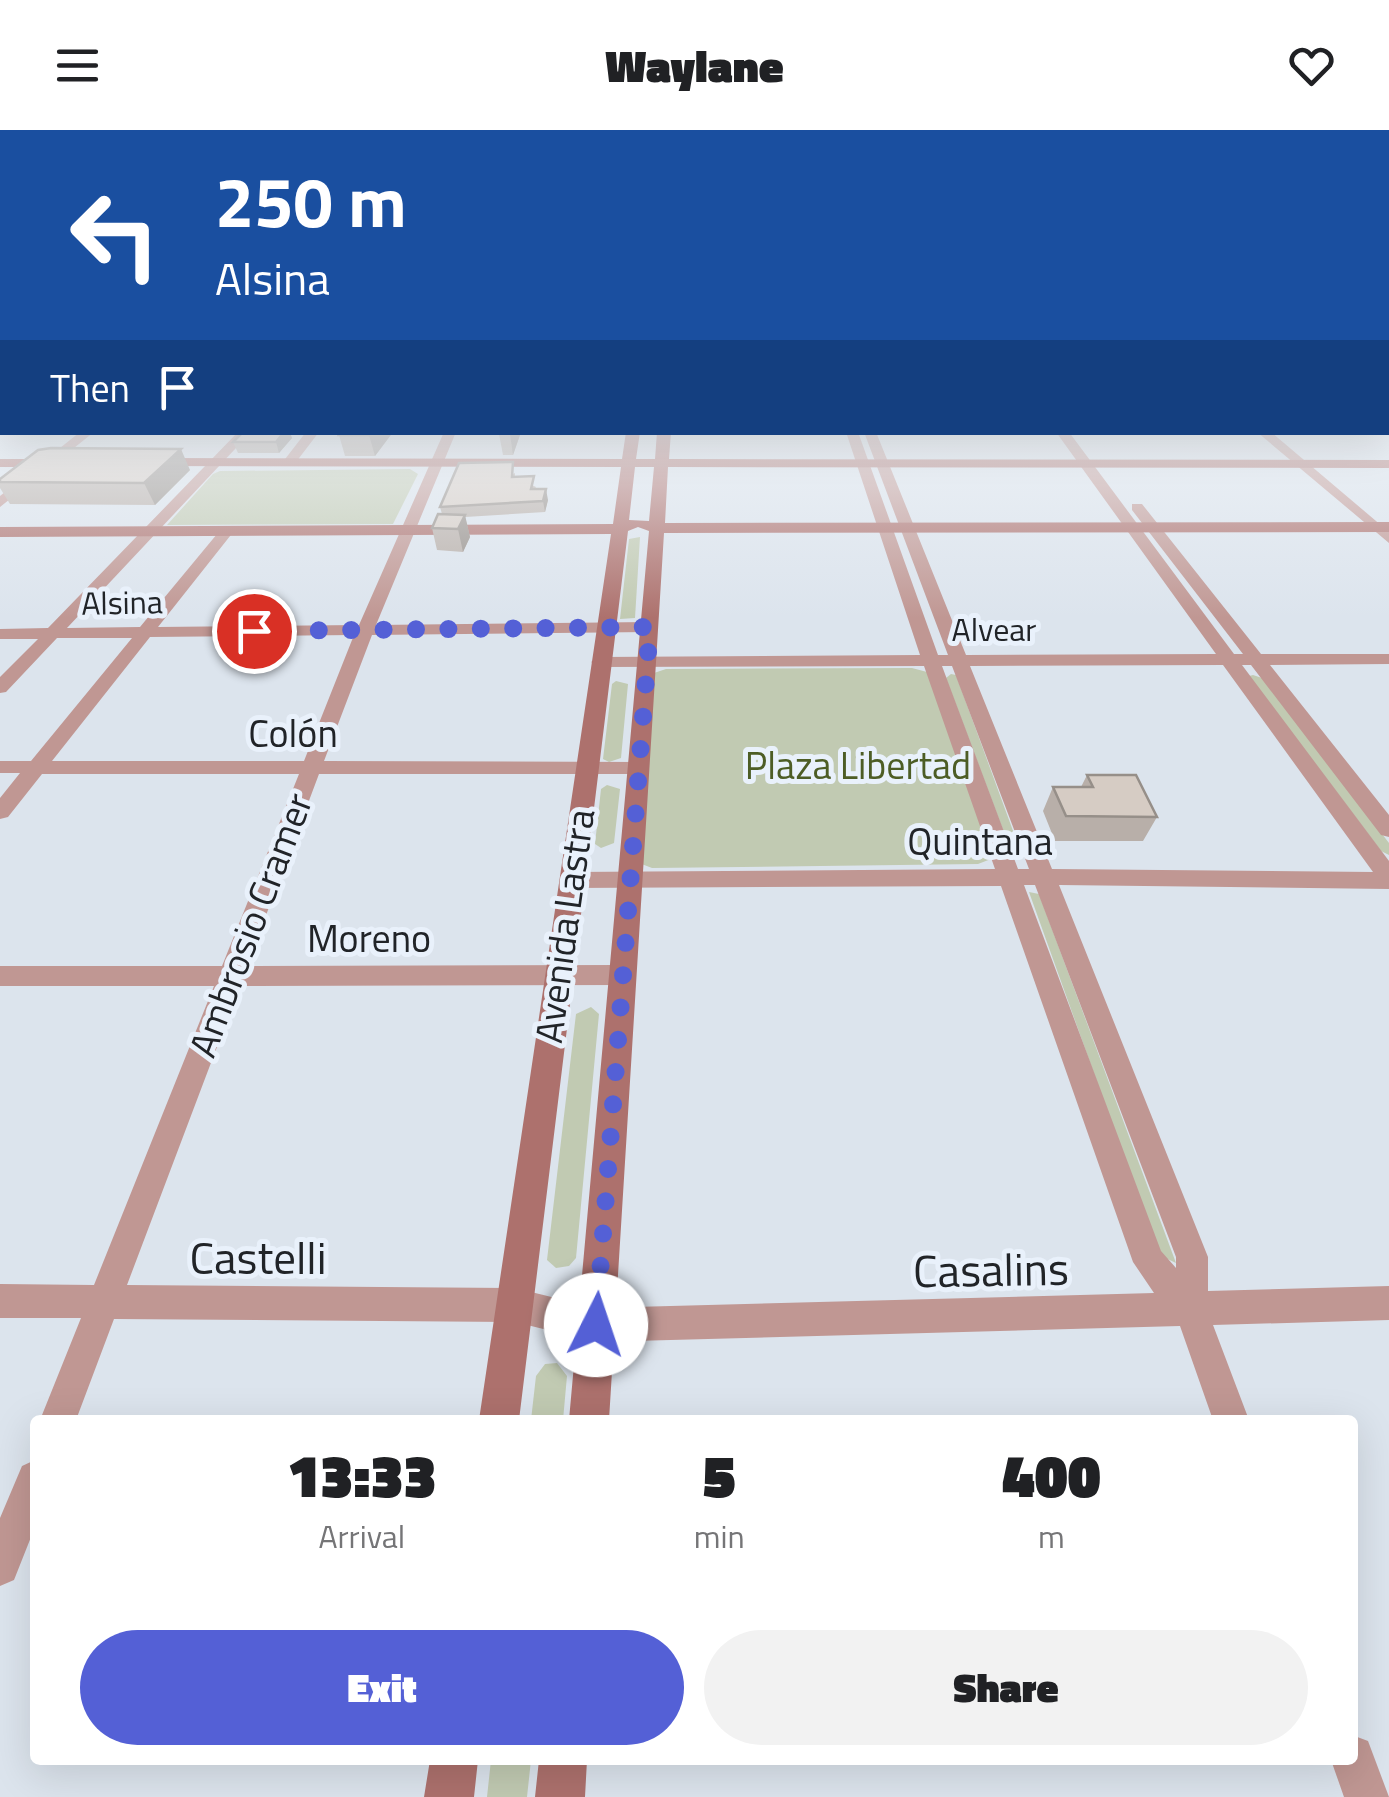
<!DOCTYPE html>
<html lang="en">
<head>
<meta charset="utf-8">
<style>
	:root { --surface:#fff; --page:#f2f2f2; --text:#202124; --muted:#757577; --accent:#5460d6 }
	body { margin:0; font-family:"Titillium Web",sans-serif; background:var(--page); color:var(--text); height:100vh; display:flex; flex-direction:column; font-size:38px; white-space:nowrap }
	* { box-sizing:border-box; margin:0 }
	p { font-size:32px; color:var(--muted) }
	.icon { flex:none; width:55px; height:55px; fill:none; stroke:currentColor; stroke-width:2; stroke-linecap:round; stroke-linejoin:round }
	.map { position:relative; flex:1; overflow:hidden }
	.sheet { position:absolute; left:30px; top:1285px; width:1328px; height:350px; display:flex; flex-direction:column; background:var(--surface); border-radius:10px; box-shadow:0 10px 40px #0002 }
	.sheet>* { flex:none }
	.hud { position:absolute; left:0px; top:0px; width:1390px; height:305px; box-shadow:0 10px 40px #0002; background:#1a4fa0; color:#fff; overflow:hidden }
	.pin { position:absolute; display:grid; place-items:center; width:85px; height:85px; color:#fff; margin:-42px; border:5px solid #fff; border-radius:50%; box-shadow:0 2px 10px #0007 }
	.me { position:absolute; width:110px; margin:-55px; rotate:4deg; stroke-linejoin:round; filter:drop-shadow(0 0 8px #0008) }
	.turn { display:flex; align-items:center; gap:35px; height:210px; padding:0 50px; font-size:45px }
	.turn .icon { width:130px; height:130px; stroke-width:2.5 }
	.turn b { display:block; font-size:70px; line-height:85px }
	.then { display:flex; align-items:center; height:95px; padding:0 50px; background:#0003; gap:20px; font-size:38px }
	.eta { display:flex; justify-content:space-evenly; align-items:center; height:170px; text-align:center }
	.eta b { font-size:60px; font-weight:800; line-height:70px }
	.button { display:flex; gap:20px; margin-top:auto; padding:20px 50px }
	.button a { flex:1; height:115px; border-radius:60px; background:var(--accent); color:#fff; font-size:40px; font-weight:800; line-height:115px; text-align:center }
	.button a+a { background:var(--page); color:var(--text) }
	header { display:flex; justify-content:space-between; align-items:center; height:130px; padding:0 50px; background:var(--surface); font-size:45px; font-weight:800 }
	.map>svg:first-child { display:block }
</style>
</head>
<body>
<header><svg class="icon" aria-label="menu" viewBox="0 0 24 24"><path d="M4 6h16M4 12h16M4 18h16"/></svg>Waylane<svg class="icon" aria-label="heart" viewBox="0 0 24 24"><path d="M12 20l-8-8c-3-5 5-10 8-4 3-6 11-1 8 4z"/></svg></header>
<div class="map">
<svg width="1389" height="1667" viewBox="0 0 1389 1667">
	<rect width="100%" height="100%" fill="#dce4ed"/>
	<path fill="#c1cab2" d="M410,339L418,344L393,394L167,395L213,344L220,341Z
		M640,407L635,488L620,489L629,409Z
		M912,538L927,542L993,723L991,729L978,734L652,738L639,733L651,544L666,539Z
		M951,544L956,545L1020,720L1009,716L946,548Z
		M1253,545L1262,548L1389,713V725L1381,721L1249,546Z
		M616,551L628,554L621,628L609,632L603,629L612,554Z
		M607,655L620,659L614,713L601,718L595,714L601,659Z
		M1029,762L1039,764L1176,1133L1159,1125Z
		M591,877L599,884L576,1128L569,1136L556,1138L547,1130L576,884Z
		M557,1233L567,1246L563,1290H531L536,1246L545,1234Z
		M491,1630H531L527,1667H487Z"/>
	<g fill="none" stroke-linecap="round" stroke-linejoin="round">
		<path fill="#c09793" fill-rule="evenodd" d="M1388,272H1389V278H1388Z
			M80,302H94L0,377V366Z
			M238,302H251L67,498L140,497L222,398L227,397L234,401L158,497L359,495L444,302H456L376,495L649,492L657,497L649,502L372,505L324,631L639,632L649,638L639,644H319L247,836L623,835L632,838L636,845L632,852L623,855L240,856L127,1155L515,1158L596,1178L1154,1163L1133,1132L1001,756L571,758L560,750L571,742L995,739L924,536L600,537L591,532L600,527L920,525L846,302H858L938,525H948L864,302H876L966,525L1216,524L1056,302H1069L1234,524H1243L1132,380V374H1142L1261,524H1389V534L1270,535L1389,685V707L1381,705L1251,535H1242L1389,731V759L1059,755L1208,1127V1161L1389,1156V1190L1213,1195L1249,1290H1213L1180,1196L596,1212L515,1192L114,1189L76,1290H40L81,1188H0V1154L94,1155L214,856H0V836H222L299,644H42L8,687L0,689V668L20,643H0V631H31L132,508H57L6,562L0,563V547L38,509H0V499L48,498ZM354,505L304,631H52L150,507ZM1223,535L1373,742L1052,739L970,536ZM942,536H952L1029,739H1018ZM1024,755H1035L1176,1127V1138L1161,1121Z
			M306,302H319L293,336H283L282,333Z
			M1257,302H1271L1389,402V413Z
			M35,1330V1397L14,1450L0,1456V1388L22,1336Z
			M1352,1605L1368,1611L1389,1667H1344L1331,1630H1352Z"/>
		<path fill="#ad716d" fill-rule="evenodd" d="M626,302H640L636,329H655L657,302H671L669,329L1389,330V338L668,337L665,393L1389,392V402L664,403L609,1290H569L649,401L638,397L628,401L519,1290H479L611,404L0,407V397L613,394L621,337L151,336L144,332L151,328L622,329ZM635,337H654L649,391L629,390Z
			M0,329H58L65,333L58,337H0Z
			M430,1630H478L474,1667H424Z
			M539,1630H587L585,1667H535Z"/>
	</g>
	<path fill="#b8afa9" d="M341,302H393L375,326H345L339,305Z
		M521,302L513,325H503L499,304Z
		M292,308L279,323H238L233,312Z
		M190,340L155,375L10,374L0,358V349Z
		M515,343V347L536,357L535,359L548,370L545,382L465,387L470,407L463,422L437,420L432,398L442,384L440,377Z
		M1087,645L1157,687L1143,711H1055L1043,681L1053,657H1081Z"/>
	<path fill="#968f89" d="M284,302H290L292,308L279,323L276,312Z
		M372,302H393L375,326L369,305Z
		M510,302H521L513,325L510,304Z
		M181,319L190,340L155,375L144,353Z
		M546,359L548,370L545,382L543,371Z
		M465,385L470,407L463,422L458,399Z"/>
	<path fill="#d6ccc4" stroke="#968f89" stroke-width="2.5" d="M243,302H284L276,312H233Z
		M341,302H372L369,305H339Z
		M51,318L181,319L144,353L0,352V349L38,320Z
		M513,332L512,347L534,346L531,359H546L543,371L440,377L459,333Z
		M438,384L465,385L458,399L432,398Z
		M1087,645H1136L1157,687L1066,686L1053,657H1093Z"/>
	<linearGradient id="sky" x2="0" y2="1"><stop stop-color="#75a4cd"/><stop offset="0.52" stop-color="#eff3f7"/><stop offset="1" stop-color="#eff3f7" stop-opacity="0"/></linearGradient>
	<rect width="1389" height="488" fill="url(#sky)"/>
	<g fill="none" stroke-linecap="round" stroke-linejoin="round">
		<path stroke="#5460d6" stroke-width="18" stroke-dasharray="0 32.4" d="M254,501L650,497L596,1195"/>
	</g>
	<g text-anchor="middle" stroke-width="10" stroke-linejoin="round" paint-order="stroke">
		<g font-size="32" fill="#212428" stroke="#e9f1fb">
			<text transform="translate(122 473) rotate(-1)" y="11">Alsina</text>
			<text x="994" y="511">Alvear</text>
		</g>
		<g font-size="38" fill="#212428" stroke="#e9f1fb">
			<text x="293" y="617">Colón</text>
			<text x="980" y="725">Quintana</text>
			<text transform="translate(251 795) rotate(-69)" y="13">Ambrosio Cramer</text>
			<text transform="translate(565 796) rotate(-82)" y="13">Avenida Lastra</text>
			<text x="369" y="822">Moreno</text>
		</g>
		<g font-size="38" fill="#4d5d25" stroke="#e9f1fb">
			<text x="858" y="649">Plaza Libertad</text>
		</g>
		<g font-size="45" fill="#212428" stroke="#e9f1fb">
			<text x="258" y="1144">Castelli</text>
			<text transform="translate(991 1140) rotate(-1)" y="16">Casalins</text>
		</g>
	</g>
</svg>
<div class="pin" style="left:254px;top:501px;background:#d93025"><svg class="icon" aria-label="arrive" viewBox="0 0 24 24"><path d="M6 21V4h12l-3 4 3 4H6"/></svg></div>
<svg class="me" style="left:596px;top:1195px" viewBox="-20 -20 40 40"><circle r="19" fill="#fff"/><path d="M0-13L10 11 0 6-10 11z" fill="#5460d6"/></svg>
<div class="hud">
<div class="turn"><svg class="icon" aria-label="left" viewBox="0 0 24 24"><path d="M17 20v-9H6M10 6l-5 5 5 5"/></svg><div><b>250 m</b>Alsina</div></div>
<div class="then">Then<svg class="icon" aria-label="arrive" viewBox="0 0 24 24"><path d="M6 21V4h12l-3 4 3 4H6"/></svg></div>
</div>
<section class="sheet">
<div class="eta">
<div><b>13:33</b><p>Arrival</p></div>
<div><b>5</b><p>min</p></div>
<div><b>400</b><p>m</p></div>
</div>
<div class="button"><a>Exit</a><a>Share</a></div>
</section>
</div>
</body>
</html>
